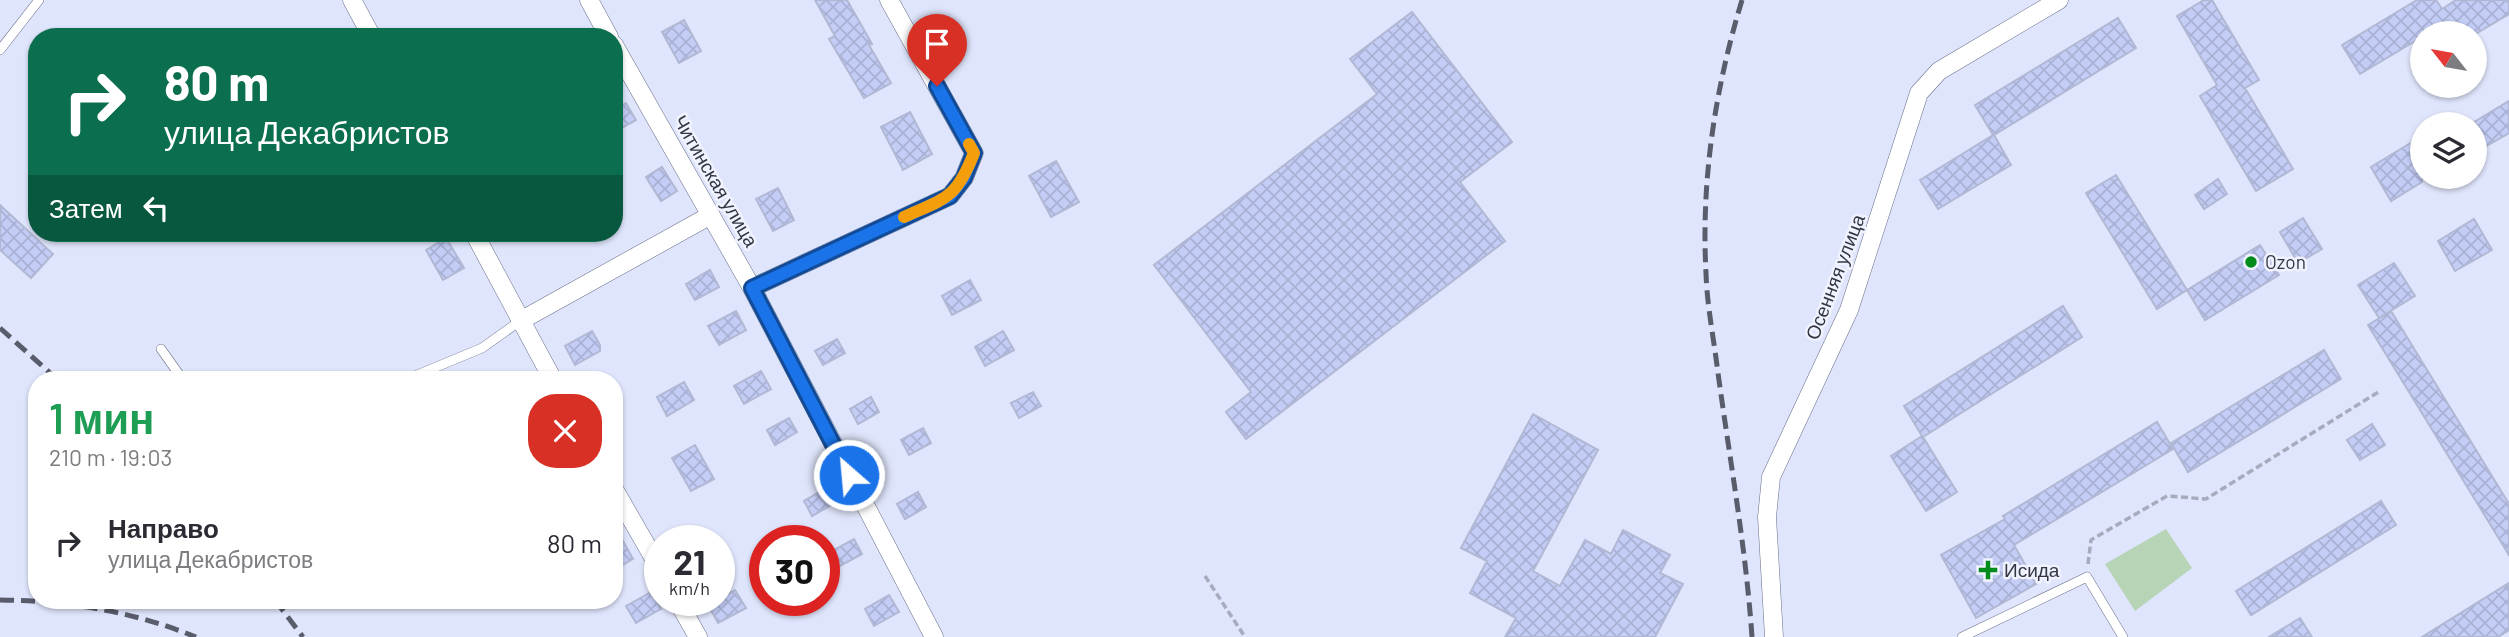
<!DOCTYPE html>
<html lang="ru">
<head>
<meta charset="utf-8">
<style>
	:root { --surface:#fff; --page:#f2f2f3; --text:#2b2b33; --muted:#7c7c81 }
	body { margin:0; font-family:Barlow,sans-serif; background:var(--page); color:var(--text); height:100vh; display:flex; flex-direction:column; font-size:26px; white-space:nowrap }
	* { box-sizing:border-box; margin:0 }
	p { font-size:23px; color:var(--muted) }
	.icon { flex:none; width:38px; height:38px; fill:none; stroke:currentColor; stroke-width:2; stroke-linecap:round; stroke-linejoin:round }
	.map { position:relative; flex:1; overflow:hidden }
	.drawer { position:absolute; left:28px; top:371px; width:595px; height:238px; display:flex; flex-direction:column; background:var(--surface); border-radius:28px; box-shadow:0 2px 5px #0004 }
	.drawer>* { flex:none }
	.guide { position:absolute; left:28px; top:28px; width:595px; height:214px; border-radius:28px; box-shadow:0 2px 5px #0004; background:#0b6e4f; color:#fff; overflow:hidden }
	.needle { width:46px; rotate:301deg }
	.fabs { position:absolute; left:2410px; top:21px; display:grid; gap:14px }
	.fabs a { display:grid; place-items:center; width:77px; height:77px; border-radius:50%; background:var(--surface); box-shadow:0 2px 5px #0004; font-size:35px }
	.speed { position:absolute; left:644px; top:525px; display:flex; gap:14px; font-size:35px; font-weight:700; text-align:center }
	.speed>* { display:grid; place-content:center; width:91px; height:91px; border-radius:50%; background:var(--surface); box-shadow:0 2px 5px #0004; line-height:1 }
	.speed small { font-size:18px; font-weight:400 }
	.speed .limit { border:10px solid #d22; background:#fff; color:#111 }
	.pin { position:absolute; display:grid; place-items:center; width:60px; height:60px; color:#fff; margin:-72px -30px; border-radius:50% 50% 50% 0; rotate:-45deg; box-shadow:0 0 7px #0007 }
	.pin .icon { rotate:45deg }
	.me { position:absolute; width:77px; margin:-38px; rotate:333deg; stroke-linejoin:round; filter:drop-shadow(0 0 5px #0008) }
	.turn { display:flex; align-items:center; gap:24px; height:147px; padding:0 21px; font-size:32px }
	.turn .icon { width:91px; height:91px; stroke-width:2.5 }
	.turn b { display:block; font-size:49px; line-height:60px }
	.then { display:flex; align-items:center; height:66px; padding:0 21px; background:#0003; gap:14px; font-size:26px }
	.round { display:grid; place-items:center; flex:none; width:74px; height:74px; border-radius:28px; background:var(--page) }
	.summary { display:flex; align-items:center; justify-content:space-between; height:119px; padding:0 21px }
	h1 { font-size:42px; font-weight:600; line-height:52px; color:#1e9e55 }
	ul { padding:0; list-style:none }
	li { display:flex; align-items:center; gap:21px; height:105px; padding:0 21px }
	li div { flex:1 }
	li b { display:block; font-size:26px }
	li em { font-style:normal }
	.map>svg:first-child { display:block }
</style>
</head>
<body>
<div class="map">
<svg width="2509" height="637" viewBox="0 0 2509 637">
	<defs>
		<pattern id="building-cross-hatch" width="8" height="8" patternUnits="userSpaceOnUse" patternTransform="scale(1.75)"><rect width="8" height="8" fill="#c4cdf6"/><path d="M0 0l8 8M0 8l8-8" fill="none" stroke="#a9b1d4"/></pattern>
	</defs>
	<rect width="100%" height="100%" fill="#dfe5fc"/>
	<path fill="#b8d4b7" d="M2166,529L2192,568L2135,611L2105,564Z"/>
	<path fill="url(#building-cross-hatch)" stroke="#b1b8d3" stroke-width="2" d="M815,0H847L872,44L869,45L891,83L864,98L829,39L835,36Z
		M2204,0H2212L2259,80L2245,88L2293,169L2256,191L2200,96L2217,85L2177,16Z
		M2417,0H2436L2442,9L2456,0H2509V14L2477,33H2455L2448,21L2428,33H2422V37L2360,74L2342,45Z
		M1412,12L1512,142L1460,182L1505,241L1246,439L1226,412L1251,392L1154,265L1377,94L1350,59Z
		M2118,18L2136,48L1994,135L2011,165L1938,209L1920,180L1993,135L1975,105Z
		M684,20L701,51L679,63L662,32Z
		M2509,101V133L2474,153V122Z
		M626,103L636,120L614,132V110Z
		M910,112L932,154L903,170L881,127Z
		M2422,136V182L2391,201L2371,167Z
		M1056,161L1079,202L1051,217L1029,176Z
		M662,167L677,191L661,201L646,177Z
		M2116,175L2187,290L2260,245L2279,275L2205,320L2187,290L2157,309L2086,193Z
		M2218,179L2227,194L2204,209L2195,195Z
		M778,188L794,220L773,231L756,199Z
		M0,205L53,254L31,278L0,250Z
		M2303,218L2322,249L2298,263L2280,232Z
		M2474,219L2492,250L2455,271L2438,241Z
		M446,238L464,268L443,280L426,250Z
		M2394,263L2415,296L2379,318L2358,285Z
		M710,270L719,287L695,300L686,284Z
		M970,280L981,300L952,315L942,296Z
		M2063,306L2082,337L1923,437L1957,492L1926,511L1891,456L1922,436L1904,406Z
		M736,311L746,330L719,345L708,326Z
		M2391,311L2509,504V555L2368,325Z
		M592,331L600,345V351L575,365L565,346Z
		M1003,331L1014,350L985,366L975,347Z
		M837,339L845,353L823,365L815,351Z
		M2324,350L2341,379L2188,472L2171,443Z
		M761,371L771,389L744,404L734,386Z
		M684,382L694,400L667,416L657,397Z
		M1033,392L1041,406L1019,418L1011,403Z
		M871,397L879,412L858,424L850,409Z
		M1533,414L1598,450L1533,571L1560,586L1585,540L1611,554L1623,530L1670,555L1660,573L1683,584L1655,637H1505L1516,618L1470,593L1487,561L1461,548Z
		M789,418L797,432L775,445L767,430Z
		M2157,422L2173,449L2014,545L2036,584L1976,618L1941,555L2005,519L2003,516Z
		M2372,424L2385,445L2360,460L2347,440Z
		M923,428L931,443L909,455L901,440Z
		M695,445L714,479L691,491L672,458Z
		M825,489L833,504L812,516L804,501Z
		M918,492L926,507L905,519L897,504Z
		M2381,501L2396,525L2251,615L2236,591Z
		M614,525L633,559L614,570Z
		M854,539L862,554L840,566L832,551Z
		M2509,583V630L2498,637H2422Z
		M735,590L746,608L718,623L708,605Z
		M651,592L661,609L636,623L626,606Z
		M889,595L899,612L874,626L865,609Z
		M2300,618L2312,637H2269Z"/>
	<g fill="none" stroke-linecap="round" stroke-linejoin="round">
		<g stroke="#686e88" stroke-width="10">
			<path id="lane" d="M0,50L39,0
				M161,349L183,380
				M405,380L482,348L520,321
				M1962,637L2087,577L2123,637"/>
		</g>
		<g stroke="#686e88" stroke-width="19">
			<path id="street" d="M352,0L372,37
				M589,0L609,37
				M614,45L752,288L934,637
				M474,233L553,380
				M752,288L950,196L964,178L974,153L889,0
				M520,321L711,215
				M614,489L660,569
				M677,600L698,637
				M1774,637L1767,517L1771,477L1849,310L1919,93L1939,71L2059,0"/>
		</g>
		<path stroke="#a6abbe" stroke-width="3.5" stroke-dasharray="7 3.5" stroke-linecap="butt" d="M2088,564L2091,540L2167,496L2206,499L2380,391
			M1205,576L1245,637"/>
		<use href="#lane" stroke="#fff" stroke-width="9"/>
		<use href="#street" stroke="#fff" stroke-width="18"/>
		<path stroke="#595c6a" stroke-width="5" stroke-dasharray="14 7" stroke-linecap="butt" d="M1742,0C1715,89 1701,180 1706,273C1707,306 1714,340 1718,373C1730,461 1746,549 1752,637
			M0,328L58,380
			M0,600C68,601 132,611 196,637
			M275,600L303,637"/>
	</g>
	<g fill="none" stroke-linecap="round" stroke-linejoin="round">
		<g stroke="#114b97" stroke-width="18">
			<path id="route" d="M849,475L752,288L950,196L964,178L974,153L937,86"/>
		</g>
		<use href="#route" stroke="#1a73e8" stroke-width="12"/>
		<path stroke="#f59e0b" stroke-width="12" d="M904,217C946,198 956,199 974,153L969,144"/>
	</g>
	<g fill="#018c1b" stroke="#f0f3ff" stroke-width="2.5">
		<circle cx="2251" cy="262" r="7"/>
		<path d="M1984.5 559.5h7v7h7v7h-7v7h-7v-7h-7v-7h7z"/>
	</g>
	<g text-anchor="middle" stroke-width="5" stroke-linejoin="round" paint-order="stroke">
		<g font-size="19" fill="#343742" stroke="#f0f3ff">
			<text transform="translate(716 181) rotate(60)" y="7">Читинская улица</text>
			<text transform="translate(1835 277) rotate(-69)" y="7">Осенняя улица</text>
		</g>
		<g font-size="19" fill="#343742" stroke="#f0f3ff" text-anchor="start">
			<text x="2265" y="269">Ozon</text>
			<text x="2004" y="577">Исида</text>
		</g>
	</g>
</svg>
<div class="fabs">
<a><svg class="needle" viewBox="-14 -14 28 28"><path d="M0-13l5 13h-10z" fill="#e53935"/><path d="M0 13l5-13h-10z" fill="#7c7c81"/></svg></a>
<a><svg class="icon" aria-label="layers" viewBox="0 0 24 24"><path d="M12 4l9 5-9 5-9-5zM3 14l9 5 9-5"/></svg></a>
</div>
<div class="speed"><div>21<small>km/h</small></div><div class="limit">30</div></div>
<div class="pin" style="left:937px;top:86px;background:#d93025"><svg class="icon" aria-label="arrive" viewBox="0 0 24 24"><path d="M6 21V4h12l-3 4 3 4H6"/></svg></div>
<svg class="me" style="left:849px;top:475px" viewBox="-20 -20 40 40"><circle r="17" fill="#1a73e8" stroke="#fff" stroke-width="3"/><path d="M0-11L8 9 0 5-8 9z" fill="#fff"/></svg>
<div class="guide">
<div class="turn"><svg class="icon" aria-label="right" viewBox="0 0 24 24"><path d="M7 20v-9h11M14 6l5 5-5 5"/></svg><div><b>80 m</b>улица Декабристов</div></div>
<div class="then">Затем<svg class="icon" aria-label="left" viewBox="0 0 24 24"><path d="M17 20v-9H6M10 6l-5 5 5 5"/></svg></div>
</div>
<section class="drawer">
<div class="summary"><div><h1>1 мин</h1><p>210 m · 19:03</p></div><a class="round" style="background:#d93025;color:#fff"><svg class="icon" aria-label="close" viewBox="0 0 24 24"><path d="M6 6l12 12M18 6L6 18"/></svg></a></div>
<ul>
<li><svg class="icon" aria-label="right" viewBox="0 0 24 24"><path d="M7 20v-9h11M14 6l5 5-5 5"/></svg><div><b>Направо</b><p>улица Декабристов</p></div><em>80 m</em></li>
</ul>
</section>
</div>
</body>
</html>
